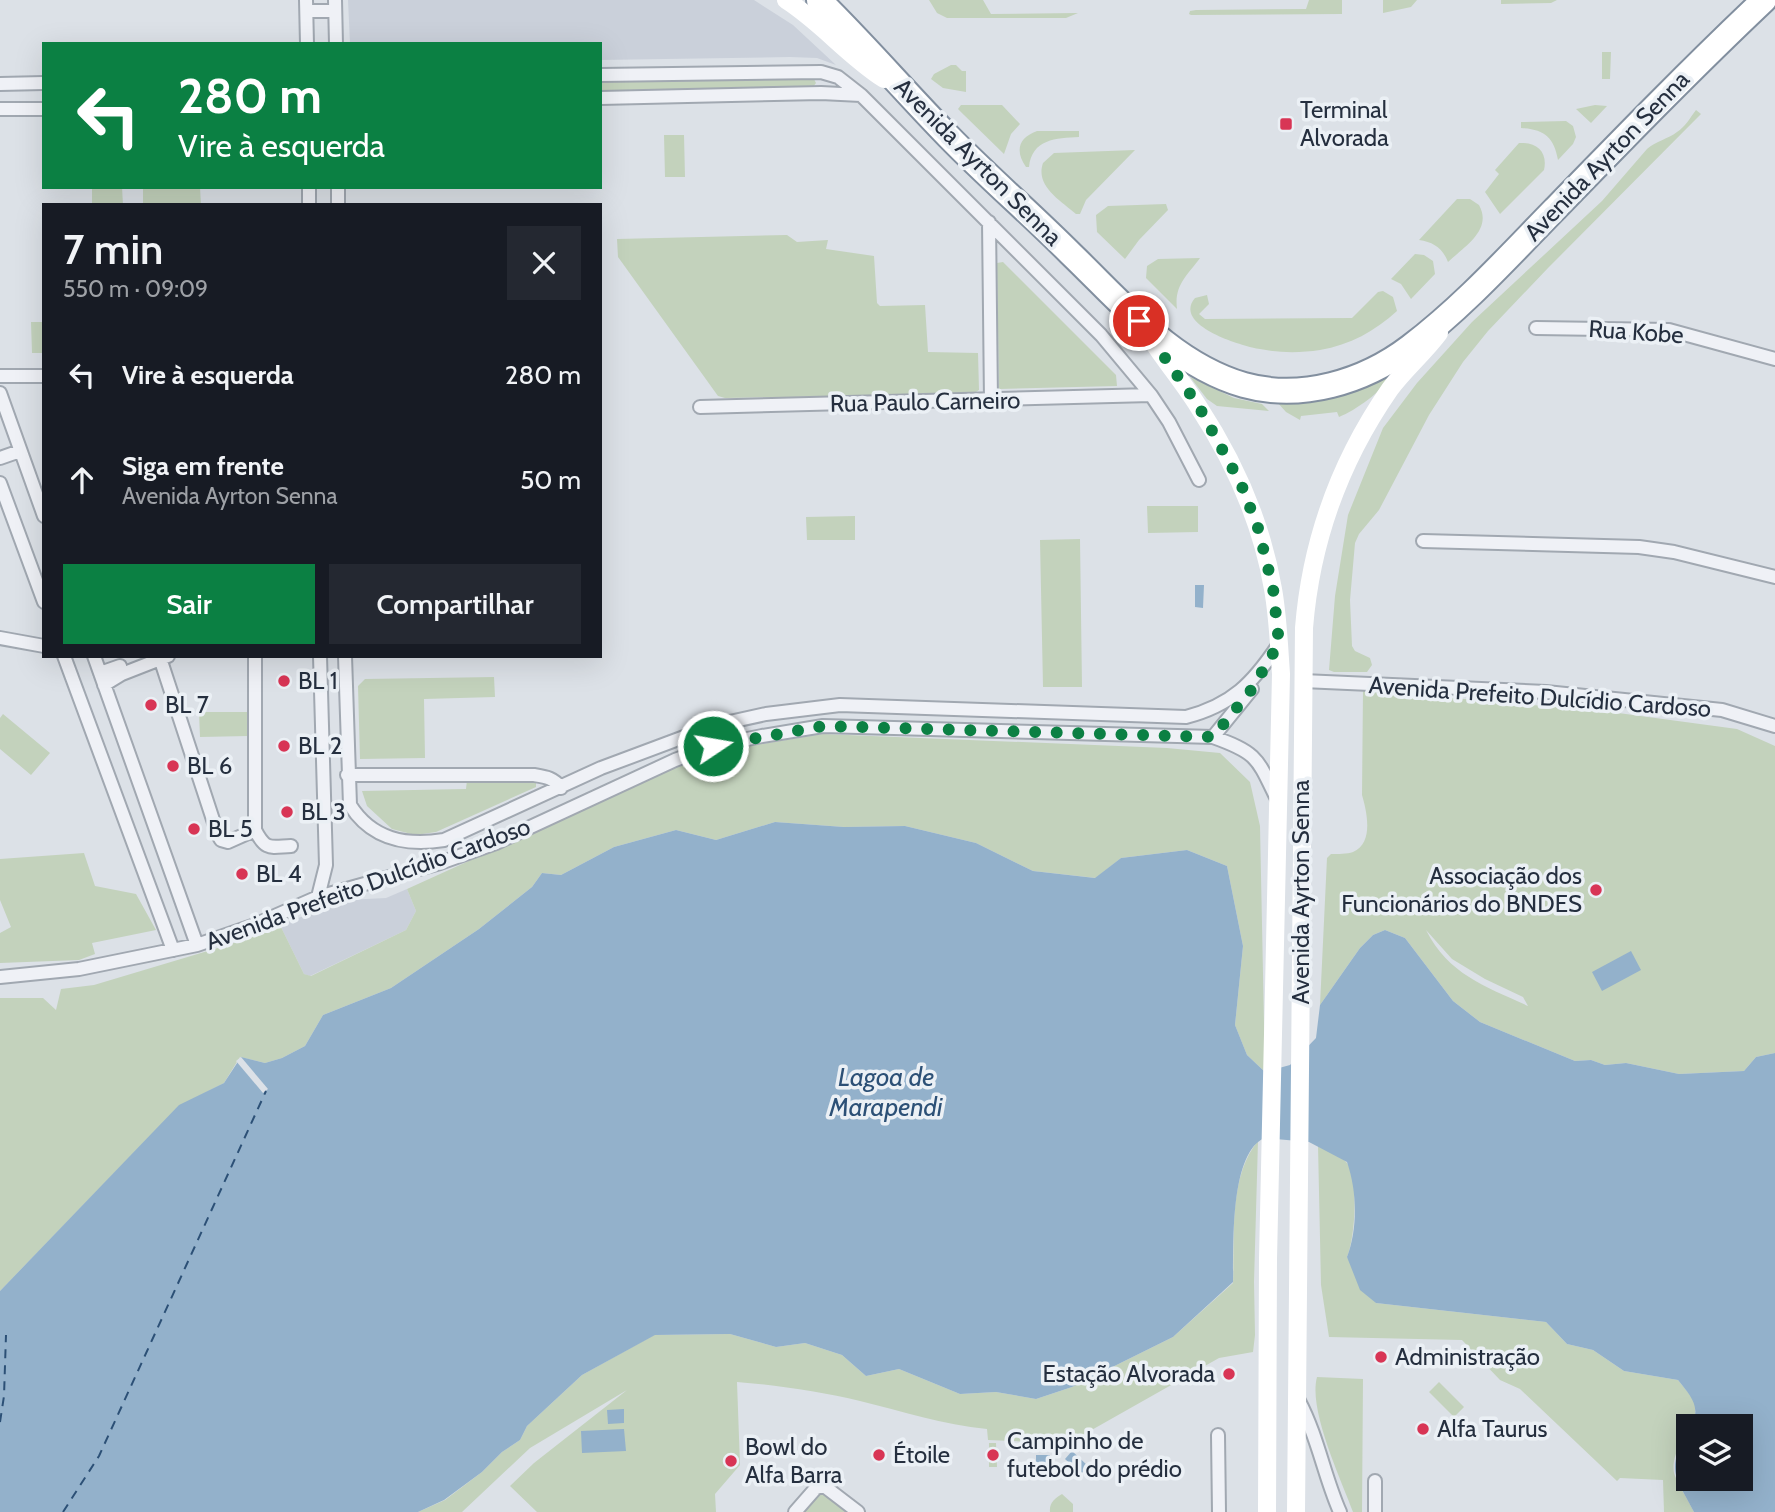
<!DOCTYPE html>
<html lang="pt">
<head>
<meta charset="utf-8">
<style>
	:root { --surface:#171b24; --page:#242831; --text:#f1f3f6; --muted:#9ea1a6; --accent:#0b8043 }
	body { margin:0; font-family:Cabin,sans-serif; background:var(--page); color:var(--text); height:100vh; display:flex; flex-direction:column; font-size:26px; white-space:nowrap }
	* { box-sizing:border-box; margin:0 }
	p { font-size:23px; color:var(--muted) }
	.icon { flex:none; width:38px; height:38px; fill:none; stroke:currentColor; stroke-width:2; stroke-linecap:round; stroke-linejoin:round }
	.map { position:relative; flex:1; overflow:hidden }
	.panel { position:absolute; left:42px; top:203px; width:560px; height:455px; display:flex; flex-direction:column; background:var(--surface); border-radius:0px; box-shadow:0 7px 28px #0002 }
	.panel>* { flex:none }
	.hud { position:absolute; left:42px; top:42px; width:560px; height:147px; border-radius:0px; box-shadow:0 7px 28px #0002; background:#0b8043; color:#fff; overflow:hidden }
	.tools { position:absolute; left:1676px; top:1414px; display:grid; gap:14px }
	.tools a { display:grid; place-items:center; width:77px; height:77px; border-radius:0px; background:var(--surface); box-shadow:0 7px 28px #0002; font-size:35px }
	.pin { position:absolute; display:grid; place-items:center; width:60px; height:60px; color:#fff; margin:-30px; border:4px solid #fff; border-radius:50%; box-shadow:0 2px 7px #0007 }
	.me { position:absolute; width:77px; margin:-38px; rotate:78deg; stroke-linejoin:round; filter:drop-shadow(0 0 5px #0008) }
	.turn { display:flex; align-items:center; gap:24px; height:147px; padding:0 21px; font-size:32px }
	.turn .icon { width:91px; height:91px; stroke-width:2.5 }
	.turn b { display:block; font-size:49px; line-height:60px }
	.round { display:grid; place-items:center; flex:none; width:74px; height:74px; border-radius:0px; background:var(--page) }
	.summary { display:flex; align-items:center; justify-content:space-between; height:119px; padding:0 21px }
	h1 { font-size:42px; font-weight:600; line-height:52px }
	.cta { display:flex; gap:14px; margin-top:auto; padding:14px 21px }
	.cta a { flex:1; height:80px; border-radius:0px; background:var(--accent); color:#fff; font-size:28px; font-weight:600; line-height:80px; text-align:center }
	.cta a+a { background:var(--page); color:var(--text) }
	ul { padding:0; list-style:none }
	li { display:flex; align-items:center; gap:21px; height:105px; padding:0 21px }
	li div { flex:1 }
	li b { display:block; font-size:26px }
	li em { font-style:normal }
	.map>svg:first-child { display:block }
</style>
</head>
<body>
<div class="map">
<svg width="1775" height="1512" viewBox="0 0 1775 1512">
	<rect width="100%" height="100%" fill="#dce1e7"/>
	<path fill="#cad0da" d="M348,0H754L793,25L836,65L817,58L790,57L600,60V44H350Z
		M407,889L416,911L406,930L310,976L304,974L280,925L345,900L386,898Z"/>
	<path fill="#c3d2bc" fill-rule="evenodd" d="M929,0H983L991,14L1078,13L1066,18H947L937,13Z
		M1309,0H1342V14L1191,15L1189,14L1190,11L1196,10L1306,9Z
		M1383,0H1417L1411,7L1383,13Z
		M1501,0H1557L1551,3L1501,4Z
		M1602,52H1611L1610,79H1602Z
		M951,65H956L962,71H966V92L943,88L931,79L934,74Z
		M813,77L816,83L813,87L600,91V81Z
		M961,105H1002L1020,124L1011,134L1004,154L964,115L958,109Z
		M1595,105L1607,106L1591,123L1576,109Z
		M1696,110L1701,114L1548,268L1488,331L1463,362L1429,415L1379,510L1359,534L1355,543L1350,600L1352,646L1355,651L1370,658L1372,665L1367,672H1334L1329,670L1335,596L1348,515L1383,428L1417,383L1472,322L1602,201L1647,149C1656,141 1668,139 1677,132C1685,127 1690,118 1696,110Z
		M1566,121L1573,126L1576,137L1573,144L1558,160C1554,137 1544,129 1521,128V122Z
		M1037,131H1079V137C1056,138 1032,139 1029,167H1026C1015,151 1018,138 1037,131Z
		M664,135H684L685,177H665Z
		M1519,143C1537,142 1548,152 1544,170L1500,214L1485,192L1499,174L1495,170Z
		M1135,150L1086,200L1080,214H1076C1060,200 1035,186 1043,163L1054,153Z
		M92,187H122L123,205H92Z
		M143,187H200L201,205H143Z
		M1457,199H1470L1479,205C1493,230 1464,247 1448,262C1443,249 1434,242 1419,240Z
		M1166,204L1168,210L1139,240L1125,259L1097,232L1096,215L1108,206Z
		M787,235L797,242L828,240L826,249L874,256L877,303L880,306L925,305L928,352L978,353L979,390L973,394L725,398L718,396L618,257L617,239Z
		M1415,254L1424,255L1433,261L1435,274L1411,299L1401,284L1391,279Z
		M1200,258C1187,276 1174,285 1177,309L1146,278L1147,266L1158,259Z
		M1003,262L1116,375L1117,386L999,389L997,263Z
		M1383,291L1393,297L1397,311C1375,331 1350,345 1320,350C1300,353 1280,353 1260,349C1241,346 1172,325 1195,298L1207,295L1209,304L1199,314L1205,319L1352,318L1378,292Z
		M31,322H44V353H32Z
		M1391,375C1382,392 1356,410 1339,417L1337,412L1301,416L1300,420L1286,412L1277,402L1344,394Z
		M1190,377L1234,398L1262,404L1269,411L1217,406L1207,399Z
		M1147,506H1198V532L1148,533Z
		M855,516V540H807L806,517Z
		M1080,539L1082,687H1043L1040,540Z
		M494,677L495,697L424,699L425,758L360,759L358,686L365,679Z
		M1363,690L1611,712L1737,729L1775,746V1053L1756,1057L1744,1071L1679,1074L1626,1063L1605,1065L1591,1060L1575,1061L1480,1022L1453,1001L1405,938L1385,930L1373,935L1360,948L1320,1005L1327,858L1331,854C1338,854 1347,854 1353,852C1374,843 1367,812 1362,795ZM1426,930L1452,959L1485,979L1523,997L1528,1006C1485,986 1449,975 1426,930Z
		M199,712H247L248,736L200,737Z
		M3,714L50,753L31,775L0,749V718Z
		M823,734L1167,748L1220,753L1250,782L1260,826L1265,1072L1247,1055L1235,1025L1243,946L1227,866L1187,850L1121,858L1096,878L1033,871L976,843L905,826L844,827L775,822L716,840L676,830L614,847L561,875L542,873L532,887L479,929L391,988L323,1015L305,1046L282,1058L265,1063L240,1057L224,1083L179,1106L0,1291V998H43L56,1010L61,989L94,985L231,944L280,925L304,974L311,976L406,930L416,911L407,889L706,753Z
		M536,779V787L436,832L415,835L392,829L367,806L362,791L466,789L467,780Z
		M84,853L95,886L136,894L156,930L92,943L95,954L79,960L0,963V933L11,927L0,900V859Z
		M1258,1141L1254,1282L1255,1335L1253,1352L1219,1358L1081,1436L1035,1442L988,1440L987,1429C943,1425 902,1411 860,1401C822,1392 776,1385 737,1382L740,1465L715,1494L716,1512H537L510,1486L534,1463L627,1390L530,1448L462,1512H418L445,1500L482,1472L502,1452L520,1440L527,1426L582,1375L654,1335L730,1334L776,1347L805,1343L842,1355L866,1376L899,1369L960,1394L996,1392L1036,1399L1072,1387L1173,1337L1233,1283C1235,1238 1228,1177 1258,1141Z
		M1318,1145C1327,1150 1341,1155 1347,1163C1359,1181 1355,1238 1347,1257L1376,1303L1546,1322L1567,1344L1593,1350L1624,1371L1678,1380L1695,1401V1419C1687,1432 1668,1458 1675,1476C1680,1488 1688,1500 1694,1512H1664L1663,1480L1620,1478L1617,1481L1520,1389L1500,1380L1462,1340L1329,1337L1321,1285Z
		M1317,1377L1363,1379L1362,1512H1353C1341,1479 1308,1410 1317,1377Z
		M1439,1382L1464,1407L1454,1417L1429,1392Z
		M989,1443H996L997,1467H989Z
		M823,1488L853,1512H803Z
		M1062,1494L1073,1504V1512H1050C1049,1503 1055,1498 1062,1494Z"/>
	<path fill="#93b1cb" d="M1195,585H1204L1203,608L1195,607Z
		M775,822L844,827L905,826L976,843L1033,871L1095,878L1121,858L1187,850L1227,866L1243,946L1235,1025L1247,1055L1265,1072L1290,1065L1316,1038L1320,1005L1360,948L1373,935L1385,930L1405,938L1453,1001L1480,1022L1575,1061L1591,1060L1605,1065L1626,1063L1679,1074L1744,1071L1756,1057L1775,1053V1512H1694C1674,1474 1666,1470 1689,1430V1479H1741V1426H1691C1702,1407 1690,1395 1678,1380L1624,1371L1593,1350L1567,1344L1546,1322L1376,1303L1360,1290L1347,1257C1358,1228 1357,1191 1347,1162L1309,1142L1264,1138C1229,1155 1234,1248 1233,1282L1173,1337L1072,1387L1036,1399L996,1392L960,1394L899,1369L866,1376L842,1355L805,1343L776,1347L730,1334L655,1335L582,1375L527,1426L520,1440L502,1452L482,1472L444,1500L418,1512H0V1291L179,1105L224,1083L241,1057L265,1063L282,1058L305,1046L323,1015L391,988L479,929L532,887L542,873L561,875L614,847L676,830L716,840Z
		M1631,951L1641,970L1602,991L1592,972Z
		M624,1409V1423L608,1424L607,1410Z
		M624,1429L626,1451L582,1453L581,1431Z
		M1072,1451L1088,1466L1081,1474L1065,1459Z
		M1036,1455H1050V1475H1036Z"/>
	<path fill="#dce1e7" d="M241,1057L268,1089L263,1093L236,1061Z"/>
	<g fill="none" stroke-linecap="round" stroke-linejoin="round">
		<path stroke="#2c5076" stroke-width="2" stroke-dasharray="9 7" stroke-linecap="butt" d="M0,1422L4,1396L6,1335
			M63,1512L99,1456L266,1091"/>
		<g stroke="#a1a8b1" stroke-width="16">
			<path id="street" d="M306,0L307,44
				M335,0L336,44
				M307,11H335
				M600,75L821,72L838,77L861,95L1101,335L1151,395L1169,422L1199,480
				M0,84L44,83
				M600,98L821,93L861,95
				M0,109H44
				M309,187V205
				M338,187V205
				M989,222L991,401
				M1536,328L1669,330L1775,359
				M0,376H44
				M0,393L44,516
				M700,407L1151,395
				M0,458L20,451
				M0,483L44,602
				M1423,541L1639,547L1674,552L1775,577
				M0,638L44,646
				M64,656L173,950
				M94,656L197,945
				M255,656V830C266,851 270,847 291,846
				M345,656L350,805C372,840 406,846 444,840L601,768L716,725L766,714L840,705L1186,717C1232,705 1253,683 1279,644
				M160,658L218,835L221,840L228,842L255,830
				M100,673L120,666
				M1303,681L1546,692L1722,710L1775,726
				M104,685L122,674L168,656
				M1213,737L1252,689
				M347,775H534C546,777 554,778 561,788
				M318,897L326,865L320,656
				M0,977L79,969L197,945L252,926L318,897L440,863L496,843L675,760L713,746L762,736L823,726L1213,737C1258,753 1257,758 1277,799
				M1299,1401C1318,1437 1324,1476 1340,1512
				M1218,1435L1219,1512
				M795,1512L816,1488L824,1486L858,1512
				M1375,1512V1481"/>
		</g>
		<g stroke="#828f9f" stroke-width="28">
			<path id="highway" d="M819,0C864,44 905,92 949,137C988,177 1031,214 1071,254C1123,304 1172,364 1244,385C1301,401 1364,382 1410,347C1463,307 1509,256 1555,209C1624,138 1692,68 1764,0"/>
		</g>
		<use href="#street" stroke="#eff1f6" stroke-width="12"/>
		<path stroke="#fff" stroke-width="18" d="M786,0C822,23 848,56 884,79
			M1149,336C1164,360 1183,382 1198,406C1234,461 1262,524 1273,589C1278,617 1279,646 1281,674L1268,1259L1267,1512
			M1296,1512L1304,628C1311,541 1340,461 1390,389C1405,369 1424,353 1439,333"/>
		<use href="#highway" stroke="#fff" stroke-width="24"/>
	</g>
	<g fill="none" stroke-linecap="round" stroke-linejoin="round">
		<path stroke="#0b8043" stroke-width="12" stroke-dasharray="0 21.6" d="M713,746L823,726L1213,737L1252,689L1279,643L1273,588L1258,528L1241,484L1198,405L1139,321"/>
	</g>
	<g fill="#d83555" stroke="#ebf0f5" stroke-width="2.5">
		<rect x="1279" y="117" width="14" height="14" rx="3.5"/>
		<circle cx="284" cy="681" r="7"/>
		<circle cx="151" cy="705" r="7"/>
		<circle cx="284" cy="746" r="7"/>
		<circle cx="173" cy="766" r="7"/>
		<circle cx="287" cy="812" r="7"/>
		<circle cx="194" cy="829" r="7"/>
		<circle cx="242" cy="874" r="7"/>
		<circle cx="1596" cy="890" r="7"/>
		<circle cx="1381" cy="1357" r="7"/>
		<circle cx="1229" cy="1374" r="7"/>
		<circle cx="1423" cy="1429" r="7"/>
		<circle cx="879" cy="1455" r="7"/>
		<circle cx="993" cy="1455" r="7"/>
		<circle cx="731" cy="1461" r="7"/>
	</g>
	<g text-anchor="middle" stroke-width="7" stroke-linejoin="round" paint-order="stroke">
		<g font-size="24" fill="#252f3f" stroke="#ebf0f5" text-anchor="start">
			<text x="1300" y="118">Terminal<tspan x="1300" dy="28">Alvorada</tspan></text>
			<text x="298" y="689">BL 1</text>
			<text x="165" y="713">BL 7</text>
			<text x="298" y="754">BL 2</text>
			<text x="187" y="774">BL 6</text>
			<text x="301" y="820">BL 3</text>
			<text x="208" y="837">BL 5</text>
			<text x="256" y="882">BL 4</text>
			<text x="1582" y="884" text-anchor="end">Associação dos<tspan x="1582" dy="28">Funcionários do BNDES</tspan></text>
			<text x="1395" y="1365">Administração</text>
			<text x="1215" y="1382" text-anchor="end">Estação Alvorada</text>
			<text x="1437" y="1437">Alfa Taurus</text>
			<text x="1007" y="1449">Campinho de<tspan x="1007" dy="28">futebol do prédio</tspan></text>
			<text x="745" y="1455">Bowl do<tspan x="745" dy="28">Alfa Barra</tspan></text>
			<text x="893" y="1463">Étoile</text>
		</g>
		<g font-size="24" fill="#252f3f" stroke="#ebf0f5">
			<text transform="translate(1607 156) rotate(-46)" y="8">Avenida Ayrton Senna</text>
			<text transform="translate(978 162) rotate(45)" y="8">Avenida Ayrton Senna</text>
			<text transform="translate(1636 332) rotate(4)" y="8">Rua Kobe</text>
			<text transform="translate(925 402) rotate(-1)" y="8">Rua Paulo Carneiro</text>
			<text transform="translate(1540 697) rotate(4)" y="8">Avenida Prefeito Dulcídio Cardoso</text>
			<text transform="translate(368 884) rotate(-20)" y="8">Avenida Prefeito Dulcídio Cardoso</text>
			<text transform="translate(1301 892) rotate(-90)" y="8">Avenida Ayrton Senna</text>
		</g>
		<g font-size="26" font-style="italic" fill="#2c5076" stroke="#ebf0f5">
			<text x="886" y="1086">Lagoa de<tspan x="886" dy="30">Marapendi</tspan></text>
		</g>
	</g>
</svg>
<div class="tools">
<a><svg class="icon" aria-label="layers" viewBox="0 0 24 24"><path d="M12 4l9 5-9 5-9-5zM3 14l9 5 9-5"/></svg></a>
</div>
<div class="pin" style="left:1139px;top:321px;background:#d93025"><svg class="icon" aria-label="arrive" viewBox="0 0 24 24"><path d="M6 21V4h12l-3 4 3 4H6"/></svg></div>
<svg class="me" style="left:713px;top:746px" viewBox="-20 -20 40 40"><circle r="17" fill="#0b8043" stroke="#fff" stroke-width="3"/><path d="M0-11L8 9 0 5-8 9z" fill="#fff"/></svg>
<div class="hud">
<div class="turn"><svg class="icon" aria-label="left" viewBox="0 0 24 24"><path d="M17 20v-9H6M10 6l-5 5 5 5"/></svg><div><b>280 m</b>Vire à esquerda</div></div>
</div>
<section class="panel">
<div class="summary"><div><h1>7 min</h1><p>550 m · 09:09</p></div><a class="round"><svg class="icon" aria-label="close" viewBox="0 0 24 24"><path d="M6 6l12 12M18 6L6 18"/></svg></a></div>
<ul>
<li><svg class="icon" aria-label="left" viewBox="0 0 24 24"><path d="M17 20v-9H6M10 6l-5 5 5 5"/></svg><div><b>Vire à esquerda</b></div><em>280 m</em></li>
<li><svg class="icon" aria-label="ahead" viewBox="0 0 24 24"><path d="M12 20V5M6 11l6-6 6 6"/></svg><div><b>Siga em frente</b><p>Avenida Ayrton Senna</p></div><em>50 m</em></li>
</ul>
<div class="cta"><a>Sair</a><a>Compartilhar</a></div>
</section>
</div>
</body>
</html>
